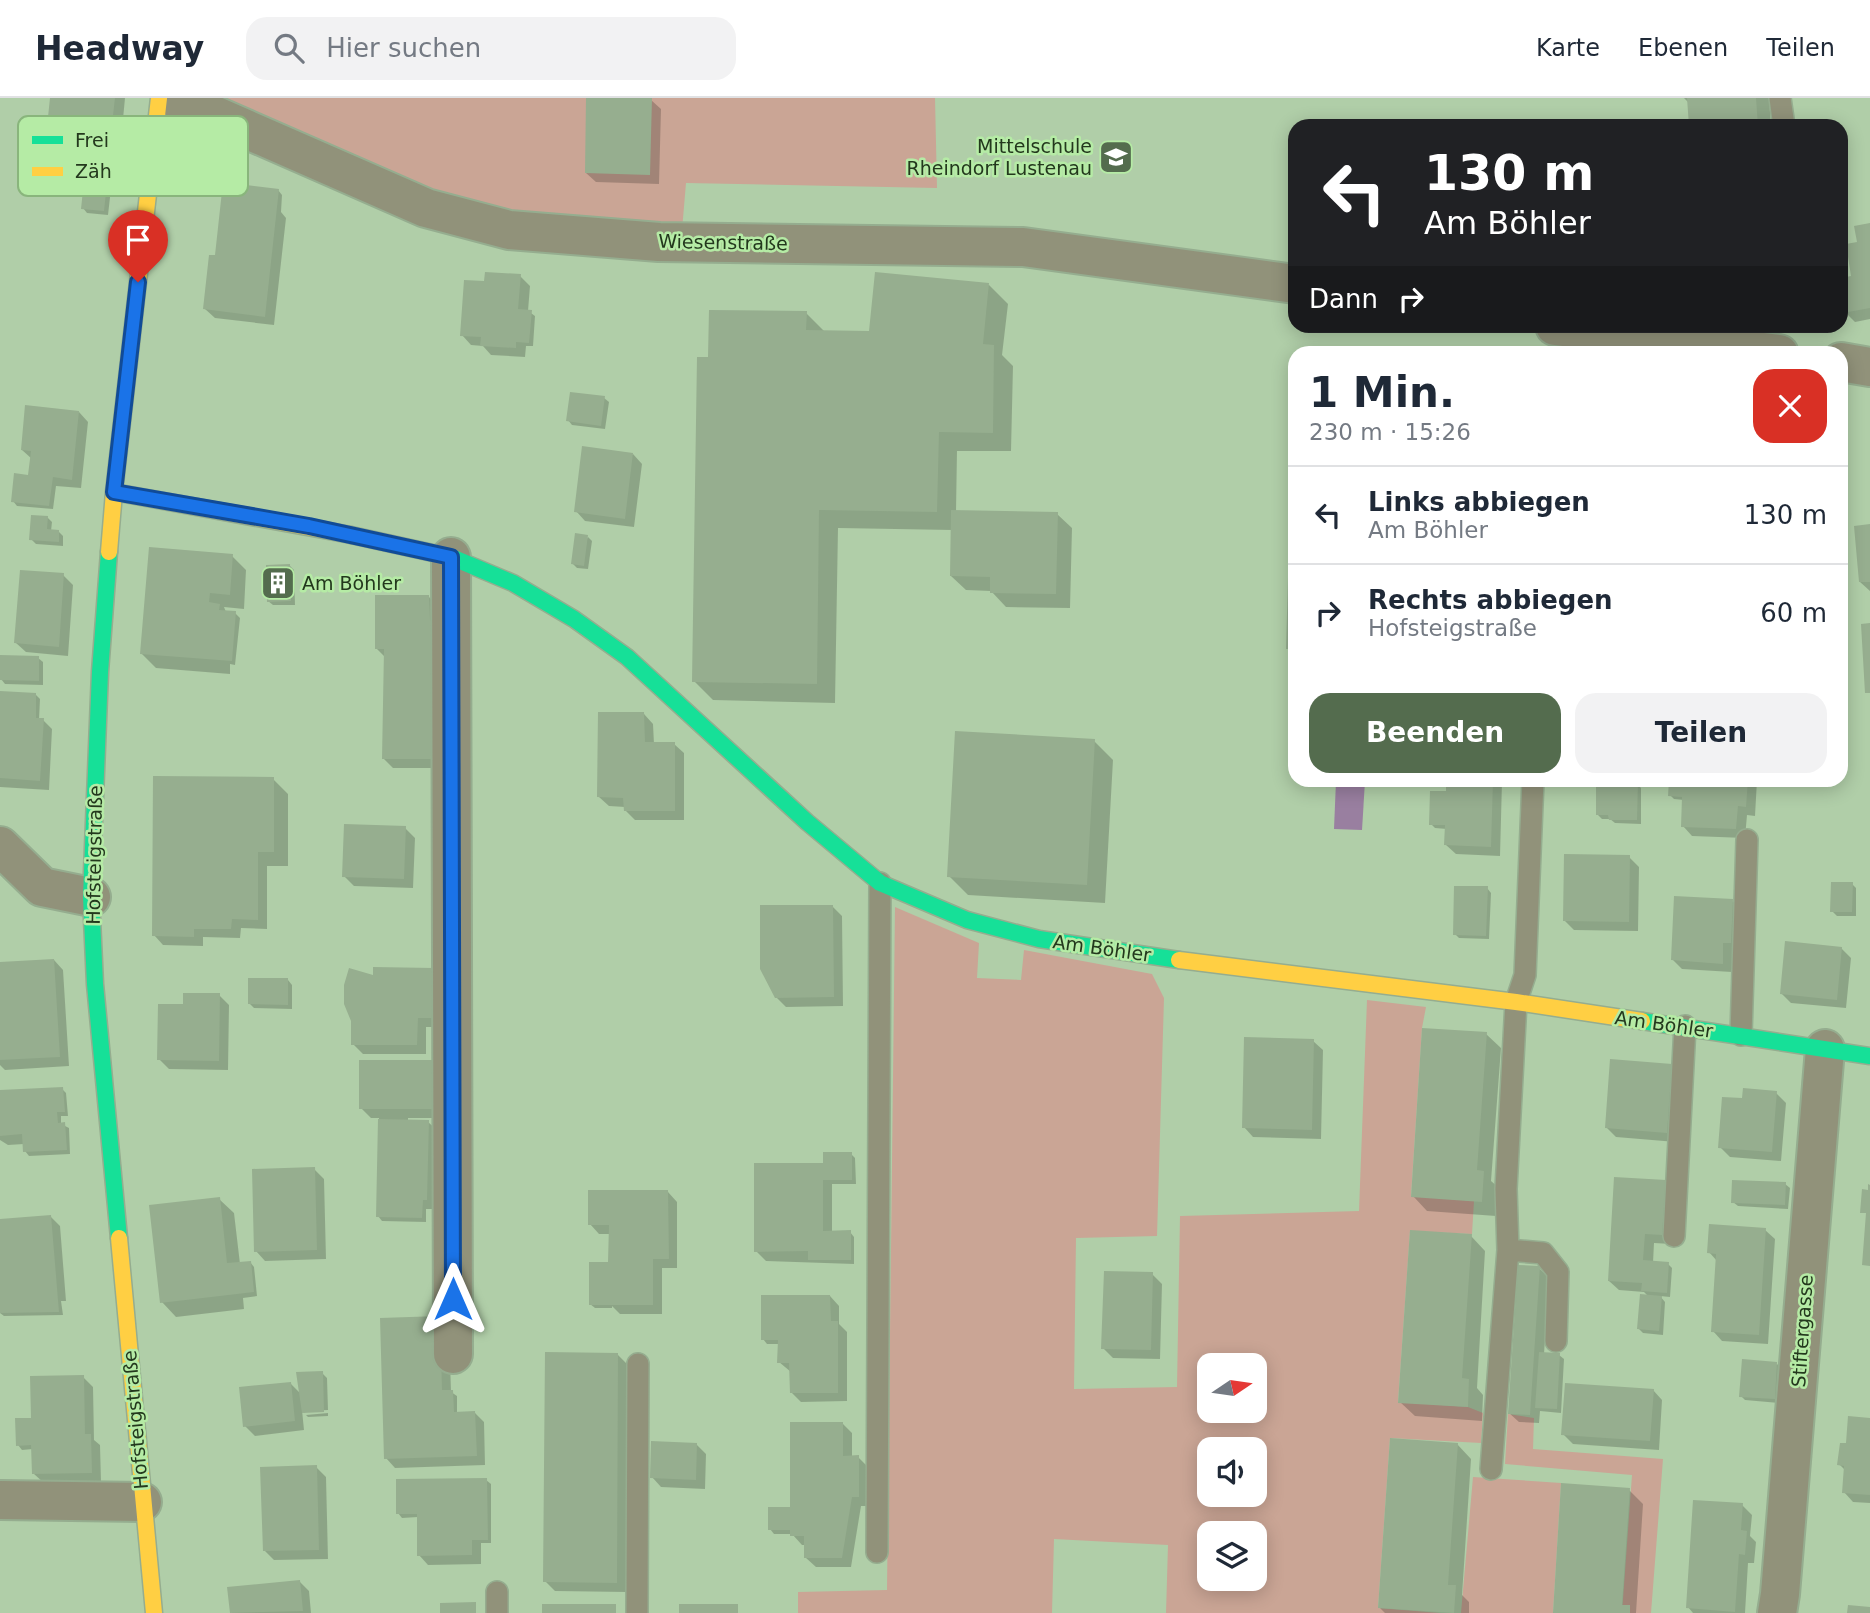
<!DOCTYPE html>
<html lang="de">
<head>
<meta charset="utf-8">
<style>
	:root { --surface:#fff; --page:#f2f2f3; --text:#1f2937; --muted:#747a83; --line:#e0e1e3; --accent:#546c4e }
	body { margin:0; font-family:"DejaVu Sans",sans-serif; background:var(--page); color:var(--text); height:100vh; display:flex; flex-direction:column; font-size:26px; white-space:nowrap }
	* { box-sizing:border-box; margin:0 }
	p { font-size:23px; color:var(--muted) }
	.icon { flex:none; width:38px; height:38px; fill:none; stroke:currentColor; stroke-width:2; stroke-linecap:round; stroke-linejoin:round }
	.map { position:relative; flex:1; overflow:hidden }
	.sheet { position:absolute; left:1288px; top:248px; width:560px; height:441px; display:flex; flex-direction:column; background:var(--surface); border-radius:21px; box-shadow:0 4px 18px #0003 }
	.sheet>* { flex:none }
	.guide { position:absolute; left:1288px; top:21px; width:560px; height:214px; border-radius:21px; box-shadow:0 4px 18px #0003; background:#202124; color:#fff; overflow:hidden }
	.needle { width:46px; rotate:77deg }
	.controls { position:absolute; left:1197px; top:1255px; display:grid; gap:14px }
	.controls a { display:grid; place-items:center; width:70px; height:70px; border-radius:14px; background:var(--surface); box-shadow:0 4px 18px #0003; font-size:35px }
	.pin { position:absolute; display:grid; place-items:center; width:60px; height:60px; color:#fff; margin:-72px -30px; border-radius:50% 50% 50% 0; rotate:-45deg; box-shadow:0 0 7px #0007 }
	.pin .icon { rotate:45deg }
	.me { position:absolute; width:77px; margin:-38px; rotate:0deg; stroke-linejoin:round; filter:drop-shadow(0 0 5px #0008) }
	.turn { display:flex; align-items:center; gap:24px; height:147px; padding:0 21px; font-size:32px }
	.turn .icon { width:91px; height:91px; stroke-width:2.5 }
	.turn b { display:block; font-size:49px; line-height:60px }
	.then { display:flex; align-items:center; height:66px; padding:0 21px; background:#0003; gap:14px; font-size:26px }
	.round { display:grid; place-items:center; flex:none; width:74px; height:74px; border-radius:21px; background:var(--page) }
	.headline { display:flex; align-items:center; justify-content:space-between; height:119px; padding:0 21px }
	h1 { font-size:42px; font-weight:700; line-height:52px }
	.button { display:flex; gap:14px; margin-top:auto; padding:14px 21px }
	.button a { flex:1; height:80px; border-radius:21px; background:var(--accent); color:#fff; font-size:28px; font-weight:700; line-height:80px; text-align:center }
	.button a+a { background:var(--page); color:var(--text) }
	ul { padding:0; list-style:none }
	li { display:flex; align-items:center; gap:21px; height:98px; padding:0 21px; border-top:2px solid var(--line) }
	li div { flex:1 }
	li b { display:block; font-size:26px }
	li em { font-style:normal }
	header { display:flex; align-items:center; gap:42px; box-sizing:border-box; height:98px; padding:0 35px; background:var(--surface); border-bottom:2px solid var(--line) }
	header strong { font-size:33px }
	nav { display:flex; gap:38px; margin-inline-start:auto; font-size:24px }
	.search { width:490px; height:63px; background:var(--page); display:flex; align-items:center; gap:18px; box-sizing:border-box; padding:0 24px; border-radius:21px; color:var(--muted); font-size:26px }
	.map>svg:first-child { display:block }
</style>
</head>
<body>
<header>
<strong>Headway</strong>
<div class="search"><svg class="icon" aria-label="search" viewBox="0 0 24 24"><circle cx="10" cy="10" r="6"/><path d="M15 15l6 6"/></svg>Hier suchen</div>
<nav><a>Karte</a><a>Ebenen</a><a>Teilen</a></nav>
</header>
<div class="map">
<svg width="1870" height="1515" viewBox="0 0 1870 1515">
	<rect width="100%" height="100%" fill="#b0cea8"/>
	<path fill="#caa595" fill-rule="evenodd" d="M175,0H935L937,90L686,85L681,144L490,127Z
		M895,809L979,845L977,880L1021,882L1024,852L1152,876L1164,900L1157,1138L1076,1140L1074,1291L1177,1289L1180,1118L1359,1113L1367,902L1426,909L1422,930L1411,1098L1474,1103L1472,1136L1410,1133L1398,1304L1468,1309L1483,1315L1481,1345L1390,1340L1378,1510L1440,1515H1166L1168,1447L1054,1441L1052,1515H798V1494L887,1492ZM1209,1267H1255V1312H1209ZM1209,1351H1255V1396H1209ZM1209,1435H1255V1480H1209Z
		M1508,1316L1534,1320L1533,1351L1663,1361L1651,1515H1622L1632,1377L1505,1366Z
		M1473,1379L1561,1385L1553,1515H1461Z"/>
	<path fill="#997fa0" d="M1336,683H1365L1362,732L1334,731Z"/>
	<path fill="#0003" d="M52,0H125L120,53L58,47L48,37Z
		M1684,0H1769L1771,28H1690L1689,5Z
		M651,2L661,11L659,86L596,84L586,75Z
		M108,77L112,82L108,117L87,115L83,110Z
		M278,92L282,97L281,114L286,120L274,227L215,220L205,211L217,159Z
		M1870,127V221L1855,224L1845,214L1841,182L1853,180Z
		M520,178L530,188L528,213L535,218L533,248H526L525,259L491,257L483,248L471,247L462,237L486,185Z
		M989,187L1008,206L1002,257L1013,268L1011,353H957L956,414L1057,416L1072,430L1070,510L1006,509L991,493L966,492L951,478L952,432L838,430L835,605L713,602L694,583L710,261L806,215L825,234L871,235Z
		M1753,228H1797L1758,232Z
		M604,300L609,304L605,331L572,327L568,322Z
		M79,314L88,324L81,390L56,388L53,411L17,408L13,403L30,379L32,361L22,352Z
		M633,356L642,366L634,429L585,423L576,413Z
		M47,419L52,424L51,433L59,434L63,438V448L36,446L31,441Z
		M1870,428V493L1860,484Z
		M588,439L592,443L588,471L577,470L573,466Z
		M232,458L246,472L244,511L224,509L226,514L235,515L240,520L235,567L230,566V576L156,570L141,555Z
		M290,468L294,472L295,507H273L268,503Z
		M63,477L73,487L68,558L26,554L16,545Z
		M429,499L438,509L443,670H393L383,660L386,560L376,550Z
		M38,560L43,564V587L5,586L1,581Z
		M0,595L36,597L40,601L39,622H43L52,631L49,692L0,689Z
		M644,616L653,626L654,646H674L684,655V722H635L625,712V709L609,708L599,699Z
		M1094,643L1113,662L1105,805L968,797L949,778Z
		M273,681L288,696V768H267V831L241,830L240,840L203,839V848L163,847L154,837Z
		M1448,682L1502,684L1500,758L1456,756L1446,747L1447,731L1435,730L1431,726L1448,698Z
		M1670,682H1757L1755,718L1747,717L1745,740L1692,738L1683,728L1684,702L1674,701L1670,697Z
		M1637,686L1641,690V726L1615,725L1610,721H1602L1597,716Z
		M405,730L415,740L413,790L354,788L344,778Z
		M1629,759L1639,769L1638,833L1574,832L1565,823Z
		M1852,786L1856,790V818H1837L1832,813Z
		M1487,790L1491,795L1489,841L1459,840L1455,836Z
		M1732,803L1742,812L1740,854L1732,853V874L1682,871L1673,862Z
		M832,808L842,818L843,908L786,909L776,899Z
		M1841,850L1851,860L1846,910L1791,905L1781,895Z
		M54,862L63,872L69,968L5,972L0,967V865Z
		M433,871L442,929H426V956H363L353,946L372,879Z
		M288,882L292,887V911L254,910L250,906Z
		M219,897L229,907L228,972L169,971L159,961L185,908Z
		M1486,936L1501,950L1491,1083L1498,1089L1496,1118L1427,1113L1413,1098Z
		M1313,943L1323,952L1321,1041L1253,1039L1244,1029Z
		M433,964L442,1020H408V1023L428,1024L438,1033L436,1111H426V1124L382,1123L378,1118L379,1020H371L361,1010Z
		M1672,968L1681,977L1676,1044L1616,1039L1607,1030Z
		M62,991L66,995L68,1018H61V1026L69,1030L70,1056L29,1058L25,1053L24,1046L8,1047L0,1042V994Z
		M1776,995L1786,1005L1781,1063L1730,1059L1720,1049L1744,1002Z
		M851,1056L855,1060L856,1086H832V1134H850L854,1139V1166L766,1163L756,1153L825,1069Z
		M314,1071L324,1081L326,1161L265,1163L256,1153Z
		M1665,1084L1675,1094L1671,1146L1654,1145L1653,1165L1668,1166L1672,1170L1670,1199L1660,1198L1665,1204L1663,1237L1643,1235L1639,1231L1648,1198L1644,1194L1619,1192L1609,1183Z
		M1785,1086L1790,1090L1788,1111L1738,1108L1733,1104Z
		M668,1094L677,1104V1170H662V1216H620L612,1208V1210H595L590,1206L610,1168V1136H599L590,1126Z
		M219,1101L234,1115L240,1166L250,1164L254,1169L257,1198L243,1200L244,1211L176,1219L162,1204Z
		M50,1118L60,1128L66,1203H61L63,1217L4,1218L0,1215V1123Z
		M1765,1132L1775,1141L1768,1246L1722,1243L1713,1233L1717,1163L1709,1154Z
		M1471,1138L1485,1153L1477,1290L1483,1297L1482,1323L1415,1318L1400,1304Z
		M1539,1170L1549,1180L1544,1256L1559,1257L1564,1261L1561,1315L1540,1313L1539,1325L1519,1324L1509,1315Z
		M1152,1176L1162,1186L1160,1261L1113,1260L1103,1250Z
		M830,1198L839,1208V1226L847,1234V1303L801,1304L791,1294V1274L779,1264V1246H767L763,1241Z
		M449,1230L451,1294L457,1298V1315H475L484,1324L485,1367L395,1370L386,1360Z
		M618,1257L627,1266L626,1494L555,1493L545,1483Z
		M1777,1266L1781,1270L1779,1305L1745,1302L1741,1298Z
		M322,1275L327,1280L328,1312L305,1313V1315L302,1312L304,1332L255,1338L245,1328L290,1285L301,1296Z
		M83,1279L93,1289L94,1342L100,1347L101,1384L44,1385L34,1376L33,1351L22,1352L18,1347L33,1322Z
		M1653,1292L1662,1302L1659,1352L1573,1346L1563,1336Z
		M328,1315V1318L308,1319L306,1317Z
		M1870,1322V1405L1853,1404L1844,1394L1846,1373L1839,1366Z
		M843,1326L852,1335V1359H858L868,1369V1408H861L851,1469H816L806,1460V1447H802L792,1436H774L770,1431L792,1411Z
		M696,1346L706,1356L705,1391L661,1389L652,1379Z
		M1457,1346L1471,1361L1462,1497L1469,1504V1515H1385L1380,1510Z
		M316,1369L326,1379L328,1461L274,1462L265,1453Z
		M486,1382L491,1386V1445H481V1466L428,1467L419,1457L418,1419L402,1420L398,1415Z
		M1629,1392L1643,1406L1636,1515H1555Z
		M1742,1407L1752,1417L1750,1438L1756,1444L1754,1465H1748L1745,1515H1693L1688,1509Z
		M299,1483L309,1493L311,1515H232L229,1491Z"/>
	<path fill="#96ae8f" d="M50,0H115L110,44L46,38Z
		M586,0H652L650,77L585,75Z
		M1687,0H1756L1758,28H1689Z
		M85,73L108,76L104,113L81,111Z
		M223,84L279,91L265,219L203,211L209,157H215Z
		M1870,125V210L1843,215L1841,180L1851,178L1846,146L1857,144L1854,128Z
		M485,174L521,176L518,211L532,212L529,245L516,244V250L480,248L481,239L460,238L464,182L484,183Z
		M875,174L989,185L983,246L994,247L993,335L939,334L937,414L819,412L817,586L692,584L697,259H708L709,212L807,213L806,232L869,233Z
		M570,294L605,298L601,328L566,323Z
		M25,307L79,313L72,382L53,379L49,408L11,404L14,375L28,377L31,353L21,352Z
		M582,348L633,355L625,421L574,414Z
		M951,412L1058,414L1056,496L990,495V479L950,478Z
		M31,417L48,418L47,431L59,432V444L29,442Z
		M1870,426V484H1859L1854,428Z
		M575,435L588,437L584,468L571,466Z
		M1289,444H1295V551H1286Z
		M149,449L233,456L230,497L210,495L209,504L220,506L219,512L236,513L232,563L140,556Z
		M290,466L291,503L267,504L266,467Z
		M20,472L64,475L59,549L14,545Z
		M375,497H429L430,522L435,523L434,661H382L384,551H375Z
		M1870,525V595H1865L1861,526Z
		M0,557L39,558V583L0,582Z
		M0,593L36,595V620H44L40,683L0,680Z
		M598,614H644L645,644H675V713H624L623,700L597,699Z
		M955,633L1095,641L1087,787L947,779Z
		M153,678L274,679V754H258V822L232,821L231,831H194V839L152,838Z
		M1446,682H1493L1491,749L1444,747L1445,727H1429L1430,693H1446Z
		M1669,682H1748L1746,709L1738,708L1736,731L1681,729L1682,699L1668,698Z
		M1596,683L1638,684L1637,722H1609L1608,717H1596Z
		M344,726L406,728L404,781L342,779Z
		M1564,756L1630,757L1629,824L1563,823Z
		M1831,784H1853L1852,814H1830Z
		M1454,788H1488L1486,838L1453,837Z
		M1674,798L1733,801L1731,845H1723V866L1671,862Z
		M760,807H833L834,899L775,900L760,871Z
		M1785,843L1842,849L1837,902L1780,896Z
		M54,861L60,959L0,962V864Z
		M373,869L434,870L433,920H418L417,947H351V923L344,906V887L349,870L373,877Z
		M248,880H288V907L248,906Z
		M183,895H220L219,963L157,962L158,906H183Z
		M1422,930L1487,934L1477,1072L1484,1073L1482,1104L1411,1099Z
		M1244,939L1314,941L1312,1032L1242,1030Z
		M1610,961L1672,966L1667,1035L1605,1030Z
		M359,962H434L433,1011H359Z
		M63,989L65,1014H57L58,1025L65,1024L67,1052L23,1054L22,1036L0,1038V992Z
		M1743,990L1777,993L1772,1054L1718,1050L1722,999L1742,1000Z
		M378,1021L429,1022L427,1102H423L422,1120L376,1119Z
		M823,1054H852V1082H823V1133L851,1132V1162H808V1153L754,1154V1065H823Z
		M315,1069L317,1152L254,1154L252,1071Z
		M1614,1079L1666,1082L1662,1137L1645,1136L1643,1162L1669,1164L1667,1195L1641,1193L1642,1185L1608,1183Z
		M1732,1082L1786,1084L1785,1107L1731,1105Z
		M1868,1086L1870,1087V1168L1862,1167L1866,1115H1860L1862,1091L1868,1092Z
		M588,1092H668L669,1161H653V1207H589V1164H608L609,1127H588Z
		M220,1099L227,1165L251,1163L254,1194L160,1205L149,1107Z
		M51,1117L59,1214L0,1215V1121Z
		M1709,1126L1766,1130L1759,1237L1711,1234L1716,1156L1707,1155Z
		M1410,1132L1472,1136L1462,1280L1469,1281L1468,1309L1398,1305Z
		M1518,1167L1540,1168L1530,1317L1508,1316Z
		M1104,1173L1153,1174L1151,1252L1101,1251Z
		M1640,1196L1662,1198L1659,1233L1637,1231Z
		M761,1197H830L831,1223H838V1295H790L789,1265H777L778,1242H761Z
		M440,1218L442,1292H453L454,1314L475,1313L477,1358L384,1361L380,1220Z
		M545,1254L618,1255L617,1485L543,1484Z
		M1539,1254L1560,1255L1557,1311L1535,1310Z
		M1742,1261L1777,1264L1775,1301L1739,1299Z
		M323,1273L324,1314L302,1315L296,1274Z
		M84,1277L85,1336H91L92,1375L32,1376L31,1347L16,1348L15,1320H31L30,1278Z
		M291,1284L295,1323L243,1329L239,1289Z
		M1565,1285L1654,1291L1650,1343L1561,1337Z
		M1848,1318L1870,1320V1397L1842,1395L1844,1368L1837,1367L1840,1345H1846Z
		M790,1324H843V1358L859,1357V1399H852L842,1460H804V1438H790V1432H768V1409H790Z
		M1390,1340L1458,1345L1448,1487H1456L1454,1515L1378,1510Z
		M651,1343L697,1345L696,1382L650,1380Z
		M317,1367L319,1452L263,1453L260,1369Z
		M487,1380L488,1442H472V1457L417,1458V1416H396V1381Z
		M1561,1385L1630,1390L1622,1507H1630V1515H1553Z
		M1693,1402L1743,1405L1741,1432L1747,1433L1745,1457L1739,1456L1735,1514L1686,1510Z
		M300,1482L303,1513L230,1515L227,1489Z
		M476,1504V1515H440V1505Z
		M542,1506H616V1515H542Z
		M679,1506H738V1515H679Z
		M1848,1507L1870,1509V1515H1847Z"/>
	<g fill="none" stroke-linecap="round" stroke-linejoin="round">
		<g stroke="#95ad8f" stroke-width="24">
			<path id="lane" d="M1780,0L1784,28
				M1741,937L1747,742
				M1674,1138L1685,928
				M1508,1152L1543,1155L1558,1174L1556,1243
				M1491,1371L1508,1152L1506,1091L1516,904L1525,877L1533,682
				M877,1454L880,785
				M497,1494V1515
				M637,1515L638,1266"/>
		</g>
		<g stroke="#95ad8f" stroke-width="42">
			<path id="street" d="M175,0L426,110L509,132L659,144L1023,149L1295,186
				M1555,228L1779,256
				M1841,264L1870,269
				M451,459L453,1256
				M0,748L42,789L91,799
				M0,1402L142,1404
				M1777,1515L1780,1496L1825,951"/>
		</g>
		<g stroke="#95ad8f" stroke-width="19">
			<path id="fast" d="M351,437L451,459L513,485L574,521L627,559L807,724L880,785L967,822L1039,841L1179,862
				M109,454L100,574L91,799L95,886L119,1140
				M1642,923L1870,958"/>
		</g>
		<g stroke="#95ad8f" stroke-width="19">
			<path id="slow" d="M114,394L351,437
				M109,454L114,394L159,0
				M1179,862L1516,904L1642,923
				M119,1140L154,1515"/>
		</g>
		<use href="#lane" stroke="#91927a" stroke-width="21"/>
		<use href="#street" stroke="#91927a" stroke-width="38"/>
		<use href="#fast" stroke="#16e098" stroke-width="16"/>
		<use href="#slow" stroke="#ffcf43" stroke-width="16"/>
	</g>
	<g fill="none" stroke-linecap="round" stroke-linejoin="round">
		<g stroke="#114b97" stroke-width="18">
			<path id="route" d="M138,184L114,394L309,428L451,459L453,1201"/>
		</g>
		<use href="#route" stroke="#1a73e8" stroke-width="12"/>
	</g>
	<defs>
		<g id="school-square" transform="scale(1.75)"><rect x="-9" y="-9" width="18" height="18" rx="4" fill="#546c4e" stroke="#b5eba5"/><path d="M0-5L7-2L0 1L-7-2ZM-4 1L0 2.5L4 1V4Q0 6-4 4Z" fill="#fff"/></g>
		<g id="building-square" transform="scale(1.75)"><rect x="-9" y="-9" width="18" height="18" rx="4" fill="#546c4e" stroke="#b5eba5"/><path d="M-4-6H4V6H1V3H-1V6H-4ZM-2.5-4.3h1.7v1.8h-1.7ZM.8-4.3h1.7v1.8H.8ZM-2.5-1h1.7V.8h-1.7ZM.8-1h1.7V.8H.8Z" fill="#fff"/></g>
	</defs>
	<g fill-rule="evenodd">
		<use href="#school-square" x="1116" y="59"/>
		<use href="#building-square" x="278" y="485"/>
	</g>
	<g text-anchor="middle" stroke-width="5" stroke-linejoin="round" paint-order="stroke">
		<g font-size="19" fill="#23381d" stroke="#b5eba5" text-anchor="end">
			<text x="1092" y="55">Mittelschule<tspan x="1092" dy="22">Rheindorf Lustenau</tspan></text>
			<text x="302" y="492" text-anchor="start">Am Böhler</text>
		</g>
		<g font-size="19" fill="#23381d" stroke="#b5eba5">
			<text transform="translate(723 144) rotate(1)" y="7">Wiesenstraße</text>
			<text transform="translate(94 757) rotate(-89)" y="7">Hofsteigstraße</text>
			<text transform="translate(1102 850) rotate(8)" y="7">Am Böhler</text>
			<text transform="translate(1664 926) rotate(8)" y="7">Am Böhler</text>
			<text transform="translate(1802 1233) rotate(-86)" y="7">Stiftergasse</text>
			<text transform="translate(135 1322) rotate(-95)" y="7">Hofsteigstraße</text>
		</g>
	</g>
	<rect x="18" y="18" width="230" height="80" rx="10" fill="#b5eba5" stroke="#89b57c" stroke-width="2"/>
	<rect x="32" y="38" width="31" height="8" fill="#16e098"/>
	<rect x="32" y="69" width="31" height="9" fill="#ffcf43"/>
	<g font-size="19" fill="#23381d">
		<text x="75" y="49">Frei</text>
		<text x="75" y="80">Zäh</text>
	</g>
</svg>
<div class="controls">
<a><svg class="needle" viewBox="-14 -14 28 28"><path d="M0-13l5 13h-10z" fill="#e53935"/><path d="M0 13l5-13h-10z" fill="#747a83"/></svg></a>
<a><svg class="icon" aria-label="sound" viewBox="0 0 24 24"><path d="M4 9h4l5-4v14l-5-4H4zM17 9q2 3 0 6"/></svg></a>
<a><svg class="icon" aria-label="layers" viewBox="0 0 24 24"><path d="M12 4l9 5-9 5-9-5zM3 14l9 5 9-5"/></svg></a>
</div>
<div class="pin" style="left:138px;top:184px;background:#d93025"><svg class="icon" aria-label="arrive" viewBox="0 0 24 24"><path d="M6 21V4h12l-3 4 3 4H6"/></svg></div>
<svg class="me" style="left:453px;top:1201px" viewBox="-20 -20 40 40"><path d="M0-17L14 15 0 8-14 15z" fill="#1a73e8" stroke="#fff" stroke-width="4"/></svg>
<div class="guide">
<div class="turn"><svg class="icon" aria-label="left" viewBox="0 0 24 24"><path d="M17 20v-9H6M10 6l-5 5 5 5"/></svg><div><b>130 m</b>Am Böhler</div></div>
<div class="then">Dann<svg class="icon" aria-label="right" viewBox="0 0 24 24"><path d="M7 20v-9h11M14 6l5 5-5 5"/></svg></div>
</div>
<section class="sheet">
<div class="headline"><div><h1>1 Min.</h1><p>230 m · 15:26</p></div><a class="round" style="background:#d93025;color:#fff"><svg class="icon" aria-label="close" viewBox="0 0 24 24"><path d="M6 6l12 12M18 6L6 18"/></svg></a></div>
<ul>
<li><svg class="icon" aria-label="left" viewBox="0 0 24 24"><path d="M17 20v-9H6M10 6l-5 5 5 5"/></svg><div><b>Links abbiegen</b><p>Am Böhler</p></div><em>130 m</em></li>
<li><svg class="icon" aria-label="right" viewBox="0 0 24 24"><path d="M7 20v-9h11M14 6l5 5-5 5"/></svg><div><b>Rechts abbiegen</b><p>Hofsteigstraße</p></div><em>60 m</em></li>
</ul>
<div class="button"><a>Beenden</a><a>Teilen</a></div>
</section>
</div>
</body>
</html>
